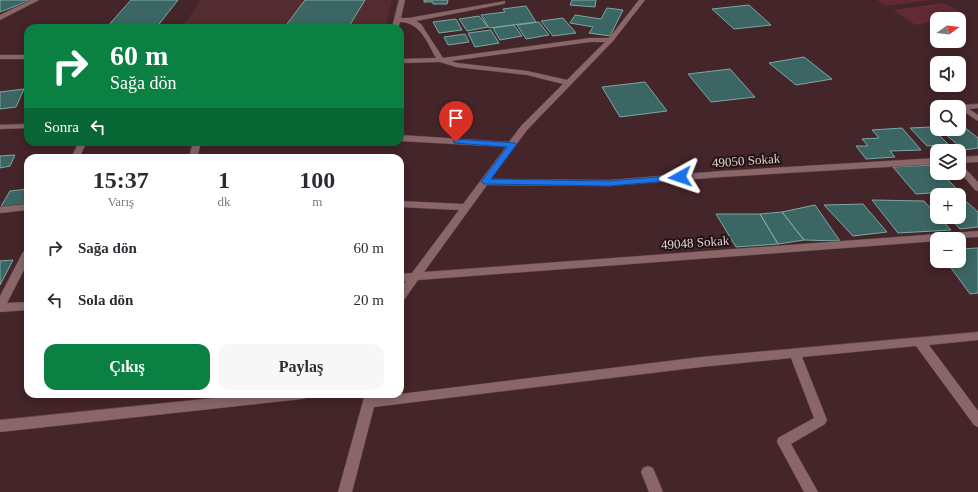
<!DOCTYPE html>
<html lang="tr">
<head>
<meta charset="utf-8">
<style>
	:root { --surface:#fff; --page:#f7f7f7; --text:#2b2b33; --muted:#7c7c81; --accent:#0b8043 }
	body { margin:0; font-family:Georgia,serif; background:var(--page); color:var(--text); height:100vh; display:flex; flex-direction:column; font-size:15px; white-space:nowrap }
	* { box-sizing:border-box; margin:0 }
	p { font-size:13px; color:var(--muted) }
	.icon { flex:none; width:22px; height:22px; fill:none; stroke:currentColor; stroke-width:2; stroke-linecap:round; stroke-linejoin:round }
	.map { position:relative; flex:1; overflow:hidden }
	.sheet { position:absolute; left:24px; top:154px; width:380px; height:244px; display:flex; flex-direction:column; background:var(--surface); border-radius:12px; box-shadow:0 2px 10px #0003 }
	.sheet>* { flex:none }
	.hud { position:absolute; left:24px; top:24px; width:380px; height:122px; border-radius:12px; box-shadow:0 2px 10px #0003; background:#0b8043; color:#fff; overflow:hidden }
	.needle { width:26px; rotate:75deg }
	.fabs { position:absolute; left:930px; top:12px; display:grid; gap:8px }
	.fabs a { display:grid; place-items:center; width:36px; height:36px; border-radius:8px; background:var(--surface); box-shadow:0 2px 10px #0003; font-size:20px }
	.pin { position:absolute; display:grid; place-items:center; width:34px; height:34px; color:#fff; margin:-41px -17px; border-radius:50% 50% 50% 0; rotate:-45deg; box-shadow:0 0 4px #0007 }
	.pin .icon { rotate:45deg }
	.me { position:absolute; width:44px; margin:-22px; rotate:265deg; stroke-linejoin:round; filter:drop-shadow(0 0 3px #0008) }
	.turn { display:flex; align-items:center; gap:14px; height:84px; padding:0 20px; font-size:18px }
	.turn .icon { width:52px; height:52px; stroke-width:2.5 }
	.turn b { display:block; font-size:28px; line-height:34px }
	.then { display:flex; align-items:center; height:38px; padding:0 20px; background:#0003; gap:8px; font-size:15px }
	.eta { display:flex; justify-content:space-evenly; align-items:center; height:68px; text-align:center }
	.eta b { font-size:24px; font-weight:700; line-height:28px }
	.button { display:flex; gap:8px; margin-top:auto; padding:8px 20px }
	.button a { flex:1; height:46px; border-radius:12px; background:var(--accent); color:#fff; font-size:16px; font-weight:700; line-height:46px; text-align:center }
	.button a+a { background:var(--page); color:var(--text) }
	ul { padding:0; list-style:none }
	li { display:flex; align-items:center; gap:12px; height:52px; padding:0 20px }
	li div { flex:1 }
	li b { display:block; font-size:15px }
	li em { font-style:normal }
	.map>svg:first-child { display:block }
</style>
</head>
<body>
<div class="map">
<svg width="978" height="492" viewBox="0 0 978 492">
	<rect width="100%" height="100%" fill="#442529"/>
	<path fill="#522c30" d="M201,0H392L385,28H181Z"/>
	<path fill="#622a33" d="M877,0H931L886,6Z
		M944,3L968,16L951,19H937V21L916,25L893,10Z"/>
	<path fill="#3c6663" stroke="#7ca8a4" d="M2,0H31L0,12V1Z
		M131,0H178L156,28H106Z
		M305,0H365L348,28H284Z
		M424,0H448L447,4H433V2H424Z
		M572,0H596L595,7L570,5Z
		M749,5L771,25L734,29L712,9Z
		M526,6L536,22L489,28L481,15L505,12L503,9Z
		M607,8L623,10L610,36L589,33L593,27L570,23L575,15L601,19Z
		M479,16L488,27L467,31L459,19Z
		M563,18L576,33L553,36L541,21Z
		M456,19L462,30L439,33L433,22Z
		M539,22L549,35L526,39L517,25Z
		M514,25L522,36L500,40L493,28Z
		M491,30L499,43L475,47L468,33Z
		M465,34L469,42L448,45L444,37Z
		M804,57L832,79L796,85L769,63Z
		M730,69L755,97L711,102L688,74Z
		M645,82L667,111L620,117L602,87Z
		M24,89L16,107L0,109V92Z
		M959,123L978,138V148L964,150L939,129H959Z
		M931,127L948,144L927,146L910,128Z
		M902,128L921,150L890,151L895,157L866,159L856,146H868L862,139L879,138L872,130Z
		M15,155L10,166L0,168V156Z
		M934,165L937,169V173H941L959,191L916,194L893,167Z
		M28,189V209L0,212V208L10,191Z
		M872,200L924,201L937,215V217H939L951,230L898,233Z
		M959,202H967L978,212V227L960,229L949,217H959Z
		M863,204L887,232L853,236L824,205Z
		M815,205L840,241L804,240L782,212Z
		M782,212L804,240L778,244L760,214Z
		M716,214H760L778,244L736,247Z
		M978,248V293L970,294L946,261H959V249Z
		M13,260L0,285V261Z"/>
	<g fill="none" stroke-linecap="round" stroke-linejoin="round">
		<g stroke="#5d4346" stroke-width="1">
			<path id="minor" d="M31,0H39L0,20V15Z
				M399,0H405L401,18H409L505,1V3L503,4L416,21L421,24L443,58L590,38H609L639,0H645L613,41L527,130L491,179L609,180L722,171L937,158V164L722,177L609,186L487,185L424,272L978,231V237L937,239V241L418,280L404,300L400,301V289L406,281L400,282V274L412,273L459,210L400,207V201L463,204L506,147L400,141V135L509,142L521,126L563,84L527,75L456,67L440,62L400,63V59L436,58C427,42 420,22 400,22L398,28H392ZM590,42H605L567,80L527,71L457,63L451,61Z
				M0,55H28V59H0Z
				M978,104V108L969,109L978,115V121L957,107L961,105Z
				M28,124V128L0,129V125Z
				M79,142H87L79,158H71Z
				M193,142H201L197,158H189Z
				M978,156V162L960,163L978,182V191L975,190L959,171V157Z
				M28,204V210L0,213V207Z
				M28,248V262L7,303L28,302V310L0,312V296L23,252Z
				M978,332V340L929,345L978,411V427L974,425L916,346L802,357L827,420L825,424L791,444L818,492H804L777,442L778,438L814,418L791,358L701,367L374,407L352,492H338L365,394H377V396L400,394L701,357Z
				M253,394H308L306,398L302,399L0,432V420Z
				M648,466L653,468L663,492H649L641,472L643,468Z"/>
		</g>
		<use href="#minor" fill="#8a6669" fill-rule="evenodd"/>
	</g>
	<path fill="#1a73e8" stroke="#114b97" d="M456,139L515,143L516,145L491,179L609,181L680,175L684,177L680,180L609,186L485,184L481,182L507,147L454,143V140Z"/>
	<g text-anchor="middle" stroke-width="4" stroke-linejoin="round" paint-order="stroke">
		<g font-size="13" fill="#e2cdcf" stroke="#211314">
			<text transform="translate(746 160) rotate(-4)" y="5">49050 Sokak</text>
			<text transform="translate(695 242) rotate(-4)" y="5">49048 Sokak</text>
		</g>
	</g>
</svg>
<div class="fabs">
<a><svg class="needle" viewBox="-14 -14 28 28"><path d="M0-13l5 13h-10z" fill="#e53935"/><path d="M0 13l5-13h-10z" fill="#7c7c81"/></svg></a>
<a><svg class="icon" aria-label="sound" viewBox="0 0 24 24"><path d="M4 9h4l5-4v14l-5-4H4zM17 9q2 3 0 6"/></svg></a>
<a><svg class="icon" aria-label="search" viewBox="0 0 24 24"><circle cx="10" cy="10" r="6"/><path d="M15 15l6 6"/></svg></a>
<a><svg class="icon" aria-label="layers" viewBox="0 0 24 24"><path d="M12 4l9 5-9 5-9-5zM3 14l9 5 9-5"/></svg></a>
<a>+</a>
<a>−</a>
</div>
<div class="pin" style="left:456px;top:142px;background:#d93025"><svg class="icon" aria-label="arrive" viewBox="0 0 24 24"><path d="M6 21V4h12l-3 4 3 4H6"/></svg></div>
<svg class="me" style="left:680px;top:177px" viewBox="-20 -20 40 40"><path d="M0-17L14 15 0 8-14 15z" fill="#1a73e8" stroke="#fff" stroke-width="4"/></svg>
<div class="hud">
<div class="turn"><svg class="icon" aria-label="right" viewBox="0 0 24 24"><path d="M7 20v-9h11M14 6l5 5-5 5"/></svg><div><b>60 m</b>Sağa dön</div></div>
<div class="then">Sonra<svg class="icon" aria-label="left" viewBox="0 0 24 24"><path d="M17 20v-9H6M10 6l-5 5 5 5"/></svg></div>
</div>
<section class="sheet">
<div class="eta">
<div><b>15:37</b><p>Varış</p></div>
<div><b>1</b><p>dk</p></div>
<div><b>100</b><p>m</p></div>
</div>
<ul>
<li><svg class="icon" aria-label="right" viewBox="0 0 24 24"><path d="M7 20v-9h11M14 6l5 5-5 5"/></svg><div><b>Sağa dön</b></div><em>60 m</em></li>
<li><svg class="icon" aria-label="left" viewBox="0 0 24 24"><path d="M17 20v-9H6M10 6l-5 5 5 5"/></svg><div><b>Sola dön</b></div><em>20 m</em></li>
</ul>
<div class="button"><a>Çıkış</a><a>Paylaş</a></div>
</section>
</div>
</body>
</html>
